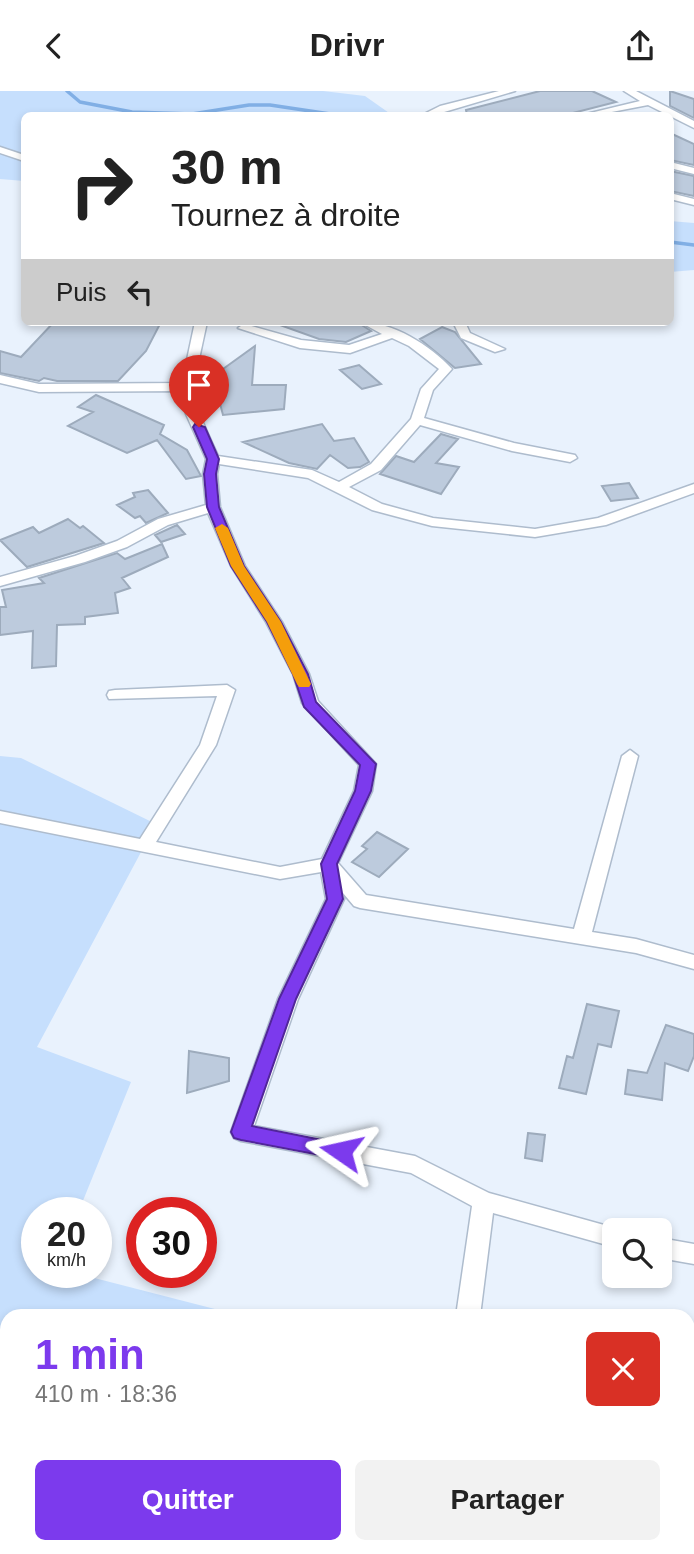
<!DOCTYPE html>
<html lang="fr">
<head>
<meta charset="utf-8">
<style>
	:root { --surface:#fff; --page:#f2f2f2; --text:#222; --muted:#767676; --accent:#7c3aed }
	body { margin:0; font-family:Arial,sans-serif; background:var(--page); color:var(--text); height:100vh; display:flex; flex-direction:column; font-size:26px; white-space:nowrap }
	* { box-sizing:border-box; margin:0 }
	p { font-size:23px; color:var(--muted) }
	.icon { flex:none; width:38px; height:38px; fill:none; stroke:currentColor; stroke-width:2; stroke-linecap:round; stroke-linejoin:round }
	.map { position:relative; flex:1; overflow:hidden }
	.sheet { position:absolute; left:0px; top:1218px; width:695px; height:245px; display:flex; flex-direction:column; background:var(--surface); border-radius:21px 21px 0 0; box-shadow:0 4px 10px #0003 }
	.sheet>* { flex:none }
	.hud { position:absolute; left:21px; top:21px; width:653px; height:214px; border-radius:10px; box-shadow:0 4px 10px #0003; background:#fff; color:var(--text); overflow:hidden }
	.fabs { position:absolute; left:602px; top:1127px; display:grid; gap:14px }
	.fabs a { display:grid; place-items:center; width:70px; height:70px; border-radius:10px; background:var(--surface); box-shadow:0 4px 10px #0003; font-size:35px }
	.speed { position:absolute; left:21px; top:1106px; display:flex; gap:14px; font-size:35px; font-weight:700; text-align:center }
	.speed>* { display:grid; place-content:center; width:91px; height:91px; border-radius:50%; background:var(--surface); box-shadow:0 4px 10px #0003; line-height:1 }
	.speed small { font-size:18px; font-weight:400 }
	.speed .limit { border:10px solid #d22; background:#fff; color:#111 }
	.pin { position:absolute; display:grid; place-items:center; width:60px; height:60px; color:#fff; margin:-72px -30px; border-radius:50% 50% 50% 0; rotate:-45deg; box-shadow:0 0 7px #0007 }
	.pin .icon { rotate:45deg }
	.me { position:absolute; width:77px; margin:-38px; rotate:281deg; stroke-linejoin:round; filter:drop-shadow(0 0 5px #0008) }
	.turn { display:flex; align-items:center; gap:24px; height:147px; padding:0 35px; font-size:32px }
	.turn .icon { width:91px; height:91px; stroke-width:2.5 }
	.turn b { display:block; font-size:49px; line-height:60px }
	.then { display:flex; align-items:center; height:66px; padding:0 35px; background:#0003; gap:14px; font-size:26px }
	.round { display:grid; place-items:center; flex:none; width:74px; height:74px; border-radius:10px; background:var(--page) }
	.head { display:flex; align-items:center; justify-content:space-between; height:119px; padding:0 35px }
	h1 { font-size:42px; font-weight:800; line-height:52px; color:var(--accent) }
	.cta { display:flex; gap:14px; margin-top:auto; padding:14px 35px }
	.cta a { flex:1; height:80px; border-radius:10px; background:var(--accent); color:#fff; font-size:28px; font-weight:800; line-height:80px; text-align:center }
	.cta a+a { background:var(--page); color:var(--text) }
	header { display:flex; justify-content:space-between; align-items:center; height:91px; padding:0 35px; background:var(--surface); font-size:32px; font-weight:800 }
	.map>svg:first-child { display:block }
</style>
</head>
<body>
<header><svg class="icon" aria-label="back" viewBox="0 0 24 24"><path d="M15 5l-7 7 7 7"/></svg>Drivr<svg class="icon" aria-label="share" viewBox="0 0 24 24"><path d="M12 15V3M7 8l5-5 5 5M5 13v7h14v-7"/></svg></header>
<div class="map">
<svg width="694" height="1463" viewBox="0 0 694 1463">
	<rect width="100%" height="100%" fill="#e9f2fd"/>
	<path fill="#c6dffd" d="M0,0H323L365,5L392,24H24V90L0,88Z
		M670,130L694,132V179L670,181Z
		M0,665L21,667L156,733L37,956L131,991L78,1122H37V1181H71L242,1225H7V1456H324L323,1463H0Z"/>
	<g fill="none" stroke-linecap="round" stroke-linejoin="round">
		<path stroke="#81afe5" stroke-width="3.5" d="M67,0L80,11L132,21L192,23L249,14H270L337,24
			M670,151L694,154"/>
	</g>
	<path fill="#bdcbdd" stroke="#9dabbc" stroke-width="2" d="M540,0H592L616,11L565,24H467L466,19Z
		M670,0L694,8V27L670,15Z
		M670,42L694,53V74L670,69Z
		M670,80L694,85V105L670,100Z
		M54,231H161L146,260L118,290H57L44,287L39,290L0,282V260L21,266Z
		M278,231H357L371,240L346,251L319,248L277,233Z
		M442,236L455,241L481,273L455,277L420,248Z
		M255,255L252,294H286L284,318L223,324L217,301L221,300L223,278Z
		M359,274L381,293L362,298L340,279Z
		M96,304L164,334L160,343L187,359L201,385L186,388L157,349L127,362L68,335L93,321L78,316Z
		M322,333L334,350L354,347L369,371L360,376L348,377L330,364L317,378L289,372L243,351Z
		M441,343L458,348L436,372L459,376L441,403L380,383L396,365L414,371Z
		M629,392L638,407L611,410L602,395Z
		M148,399L168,422L146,432L140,425L135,427L117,414L135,406L133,402Z
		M68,428L80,437L83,435L104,452L27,476L0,449L33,436L39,442Z
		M177,434L185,443L161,451L155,444Z
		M162,453L168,466L122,487L130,497L115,502L118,522L85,526V533L57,534L56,575L32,577L33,540L0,544V516H6L2,499L44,492L39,487L117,462L125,468Z
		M377,741L408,758L379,786L352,771L367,758L362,755Z
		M587,913L619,920L611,956L598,953L586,1003L559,997L567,965L573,967Z
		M666,934L694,943V965L688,980L665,972L662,1009L625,1003L628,979L647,982Z
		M189,960L229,967V990L187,1002Z
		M528,1042L545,1044L542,1070L525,1067Z"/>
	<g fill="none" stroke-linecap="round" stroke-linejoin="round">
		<g stroke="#aebccd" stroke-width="3">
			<path id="street" d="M499,0H515L434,24H422L440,15Z
				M624,0H636L694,30V37L648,14L596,24H582L640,10Z
				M0,56L24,64V70L0,62Z
				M670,71L694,77V83L670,77Z
				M670,102L694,108V114L670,108Z
				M195,231H207L193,296C196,321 208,342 218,365L312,379L339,391L371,373L411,328L421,298L439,278L409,255L392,247L350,262L300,257L238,237L244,233L301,249L349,254L382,243L360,231C393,231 430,254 452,278L433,299L424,327L514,352L575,364L577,367L570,371L512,360L420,334L381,379L349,396L382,413L433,427L535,438L598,427L694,393V402L606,434L535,446L432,435L372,419L308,387L219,373L217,383L220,416L245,475L282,531L309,583L318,610L376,673L372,700L338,772L366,804L574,838L622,665L630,659L638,665L592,841L636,848L694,864V878L636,862L360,817L354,815L343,802L344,808L298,908L254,1035L415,1065L489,1102L622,1139H614V1156L493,1122L480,1225H456L472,1115L411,1082L241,1050L234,1047L231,1041L278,908L326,808L321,781L280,788L0,732V720L140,748L200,654L217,605L109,608L107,604L109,600L115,599L227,594L235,599L216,654L156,751L280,776L322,768L354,700L359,674L302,612L293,583L266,531L231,475L208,422L168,434L127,456L85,471L0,495V486L75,465L117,450L158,428L206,414L203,383L206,368L186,323L181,300L39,301L0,292V284L39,293L182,292Z
				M453,231H465L470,242L505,258L495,261L461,247Z
				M660,1147L694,1153V1173L660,1167Z
				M468,1456H494L495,1463H469Z"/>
		</g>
		<use href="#street" fill="#fff" fill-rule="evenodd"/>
	</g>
	<path fill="#7c3aed" stroke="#51269a" stroke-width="2" d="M195,333L205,336L219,368L216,383L219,416L244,475L281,531L308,583L316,611L376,673L371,700L337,773L343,808L296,908L252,1035L347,1054L350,1060L347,1066L341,1068L241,1049L234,1047L231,1041L279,908L327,808L321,773L355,700L360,674L304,616L293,583L267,531L231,475L207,416L204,383L207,368L193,336Z"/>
	<path fill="#f59e0b" d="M222,433L228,437L244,475L281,531L311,593L309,596H299L297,593L267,531L231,475L215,437Z"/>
</svg>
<div class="fabs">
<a><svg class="icon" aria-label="search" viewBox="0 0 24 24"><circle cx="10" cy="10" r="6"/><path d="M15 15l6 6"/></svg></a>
</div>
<div class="speed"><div>20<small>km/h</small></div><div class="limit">30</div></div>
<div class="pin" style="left:199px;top:336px;background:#d93025"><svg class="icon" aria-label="arrive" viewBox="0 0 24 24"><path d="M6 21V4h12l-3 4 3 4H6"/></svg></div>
<svg class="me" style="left:341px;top:1060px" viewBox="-20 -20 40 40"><path d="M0-17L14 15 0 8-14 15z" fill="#7c3aed" stroke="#fff" stroke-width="4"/></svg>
<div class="hud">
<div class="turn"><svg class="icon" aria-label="right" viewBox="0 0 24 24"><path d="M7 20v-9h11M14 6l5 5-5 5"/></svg><div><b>30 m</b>Tournez à droite</div></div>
<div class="then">Puis<svg class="icon" aria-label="left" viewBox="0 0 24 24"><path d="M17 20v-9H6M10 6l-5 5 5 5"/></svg></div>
</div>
<section class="sheet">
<div class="head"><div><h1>1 min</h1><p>410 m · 18:36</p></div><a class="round" style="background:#d93025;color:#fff"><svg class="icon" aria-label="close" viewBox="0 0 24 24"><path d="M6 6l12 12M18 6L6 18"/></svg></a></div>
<div class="cta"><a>Quitter</a><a>Partager</a></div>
</section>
</div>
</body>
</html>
